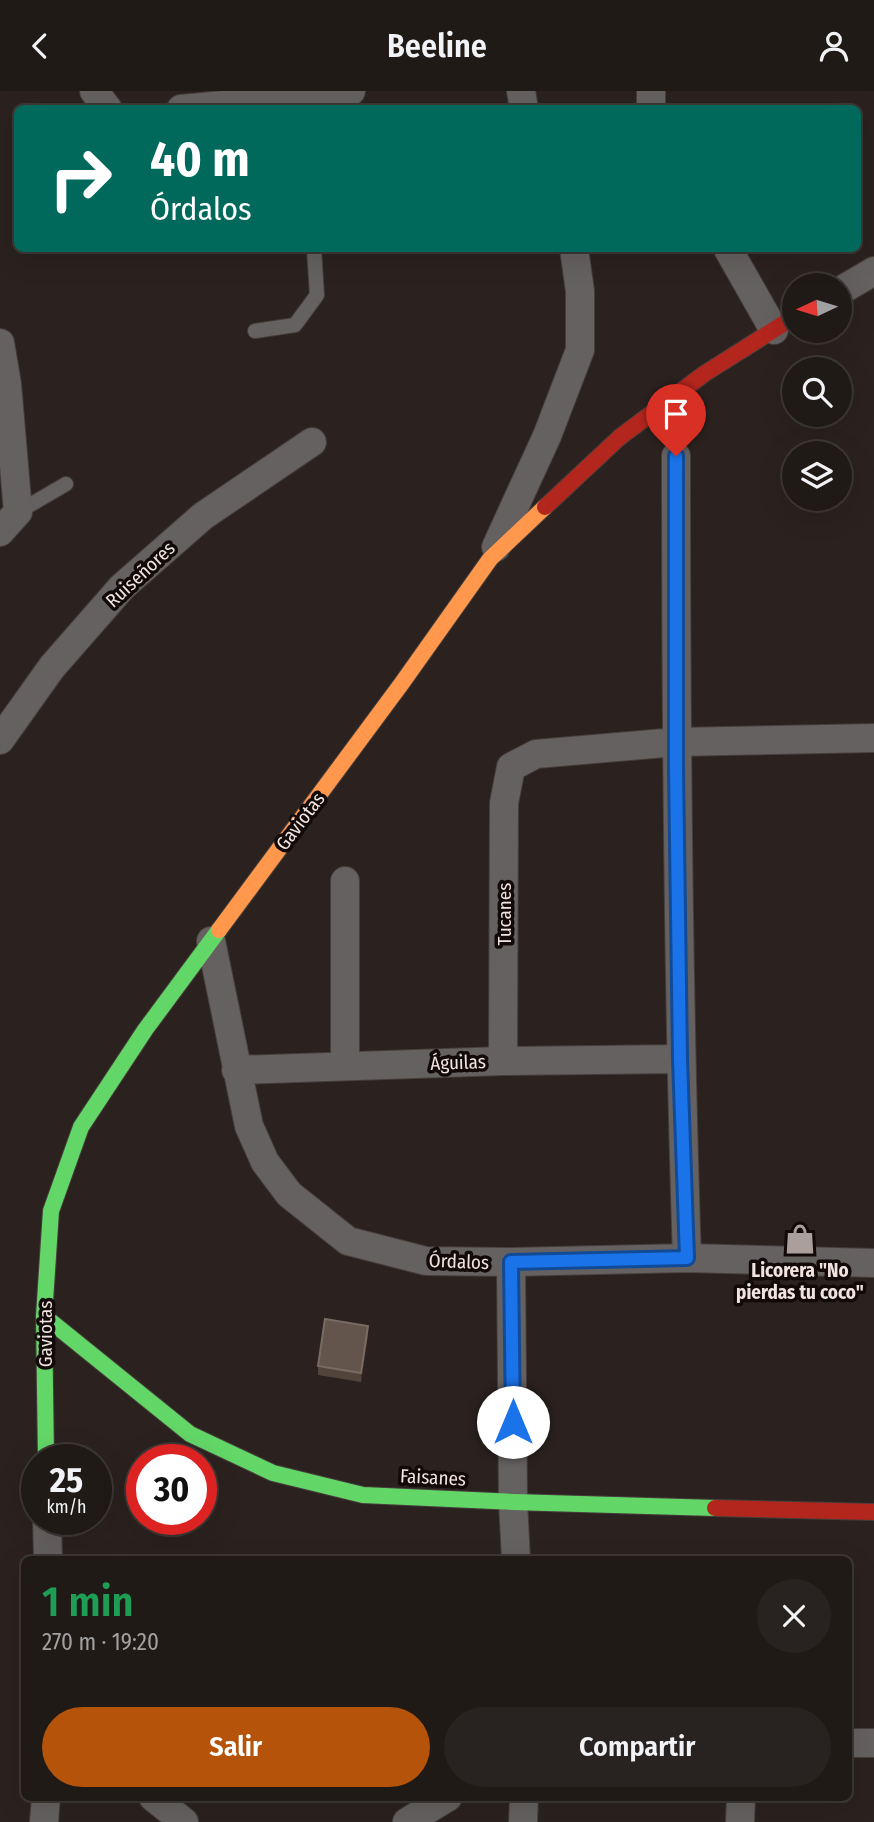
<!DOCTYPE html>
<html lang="es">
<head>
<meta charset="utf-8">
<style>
	:root { --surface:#201a17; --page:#282320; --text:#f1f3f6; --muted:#a2a1a1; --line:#3d3836; --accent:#b45309 }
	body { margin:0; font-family:"Fira Sans Condensed",sans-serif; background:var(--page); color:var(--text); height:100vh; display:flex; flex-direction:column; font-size:26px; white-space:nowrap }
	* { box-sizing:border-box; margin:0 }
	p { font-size:23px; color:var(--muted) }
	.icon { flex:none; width:38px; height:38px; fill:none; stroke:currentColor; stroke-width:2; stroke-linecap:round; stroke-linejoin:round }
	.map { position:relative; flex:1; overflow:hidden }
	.side { position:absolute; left:21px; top:1465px; width:831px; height:245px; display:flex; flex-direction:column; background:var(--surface); border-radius:10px; box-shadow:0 7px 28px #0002,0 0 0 2px var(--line) }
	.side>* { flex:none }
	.hud { position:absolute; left:14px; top:14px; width:847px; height:147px; border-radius:10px; box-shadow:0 7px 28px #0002,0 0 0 2px var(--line); background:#00695c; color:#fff; overflow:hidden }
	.needle { width:46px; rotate:266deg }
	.buttons { position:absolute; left:782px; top:182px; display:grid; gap:14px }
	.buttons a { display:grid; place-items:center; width:70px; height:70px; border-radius:50%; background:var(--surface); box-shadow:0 7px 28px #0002,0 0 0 2px var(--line); font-size:35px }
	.speed { position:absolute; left:21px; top:1353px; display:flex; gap:14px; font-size:35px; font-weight:700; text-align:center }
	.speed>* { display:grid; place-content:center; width:91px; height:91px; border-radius:50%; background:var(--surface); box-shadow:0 7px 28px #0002,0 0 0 2px var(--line); line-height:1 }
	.speed small { font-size:18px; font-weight:400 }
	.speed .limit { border:10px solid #d22; background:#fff; color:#111 }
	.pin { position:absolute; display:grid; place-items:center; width:60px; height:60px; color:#fff; margin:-72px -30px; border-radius:50% 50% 50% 0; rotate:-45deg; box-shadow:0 0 7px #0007 }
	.pin .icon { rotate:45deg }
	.me { position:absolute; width:77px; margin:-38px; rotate:0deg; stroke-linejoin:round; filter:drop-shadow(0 0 5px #0008) }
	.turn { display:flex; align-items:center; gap:24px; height:147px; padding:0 21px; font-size:32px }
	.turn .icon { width:91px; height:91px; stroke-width:2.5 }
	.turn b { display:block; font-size:49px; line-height:60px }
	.round { display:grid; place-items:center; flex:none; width:74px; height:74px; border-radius:37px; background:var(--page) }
	.headline { display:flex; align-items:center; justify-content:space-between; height:119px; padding:0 21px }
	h1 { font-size:42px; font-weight:600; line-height:52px; color:#1e9e55 }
	.button { display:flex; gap:14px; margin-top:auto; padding:14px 21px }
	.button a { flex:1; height:80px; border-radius:42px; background:var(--accent); color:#fff; font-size:28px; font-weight:600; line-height:80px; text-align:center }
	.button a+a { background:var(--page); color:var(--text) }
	header { display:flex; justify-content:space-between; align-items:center; height:91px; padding:0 21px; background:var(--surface); font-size:32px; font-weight:600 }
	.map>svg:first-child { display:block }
</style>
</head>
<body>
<header><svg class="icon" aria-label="back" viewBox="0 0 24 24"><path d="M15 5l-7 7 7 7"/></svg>Beeline<svg class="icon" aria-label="person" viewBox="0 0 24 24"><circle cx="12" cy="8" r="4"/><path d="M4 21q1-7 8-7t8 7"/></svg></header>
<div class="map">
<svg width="874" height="1731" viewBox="0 0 874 1731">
	<rect width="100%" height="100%" fill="#2b221f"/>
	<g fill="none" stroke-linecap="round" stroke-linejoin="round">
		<g stroke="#463e3b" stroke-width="16">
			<path id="lane" d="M255,240L295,234L317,204L314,158
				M18,421L66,393"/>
		</g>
		<g stroke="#463e3b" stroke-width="30">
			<path id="street" d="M94,0L108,18
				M521,0L524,18
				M651,0V14L652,18
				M181,18L307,6L351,0
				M728,158L774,239
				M840,200L874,180
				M0,252L7,293L18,421L0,441
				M676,365C676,633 678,900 687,1167
				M496,456L547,345L580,259V200L574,158
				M0,649L52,576L122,496L203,425L312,351
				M211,850L249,1035L265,1071L289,1103L348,1150L426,1170L511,1171L687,1167L874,1172
				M503,970L504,712L511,676L536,663L676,651L874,647
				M345,974V790
				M236,979L503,970L680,968
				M511,1171L513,1411L516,1468
				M47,1428L48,1468
				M849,1652H874
				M153,1706L184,1731
				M44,1731L46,1706
				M407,1731L448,1706
				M523,1731L524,1706
				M740,1731L741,1706"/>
		</g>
		<g stroke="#463e3b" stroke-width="18">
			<path id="fast" d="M44,1225L190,1343L273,1382L363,1404L513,1411L715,1417
				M46,1368L44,1225L51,1120L81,1036L145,939L219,839"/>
		</g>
		<g stroke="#463e3b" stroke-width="18">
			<path id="slow" d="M219,839L402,592L490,468L545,416"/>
		</g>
		<g stroke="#463e3b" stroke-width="18">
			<path id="jam" d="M545,416L620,346L704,283L794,226
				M715,1417L874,1421"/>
		</g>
		<use href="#lane" stroke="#666161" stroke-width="14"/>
		<use href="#street" stroke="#666161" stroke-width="28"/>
		<use href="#fast" stroke="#63d668" stroke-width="16"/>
		<use href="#slow" stroke="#ff974d" stroke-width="16"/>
		<use href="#jam" stroke="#b3261e" stroke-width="16"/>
	</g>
	<path fill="#52443a" d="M368,1244L361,1291L318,1284V1275Z"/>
	<path fill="#3b2f28" d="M368,1235V1244L361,1291V1282Z"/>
	<path fill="#63554c" stroke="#796b63" stroke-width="2" d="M325,1228L368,1235L361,1282L318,1275Z"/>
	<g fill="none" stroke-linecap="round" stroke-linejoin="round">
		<g stroke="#114b97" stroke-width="18">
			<path id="route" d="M513,1331L511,1171L687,1167L680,968L676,677V365"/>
		</g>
		<use href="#route" stroke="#1a73e8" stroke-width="12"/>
	</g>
	<defs>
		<g id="shop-bare" transform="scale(2.415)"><path d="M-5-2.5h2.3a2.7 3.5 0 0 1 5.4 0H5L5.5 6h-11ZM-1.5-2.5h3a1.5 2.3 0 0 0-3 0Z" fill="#ab9f9c" stroke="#120a08" stroke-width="2.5" paint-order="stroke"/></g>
	</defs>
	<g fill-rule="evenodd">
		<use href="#shop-bare" x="800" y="1148"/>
	</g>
	<g text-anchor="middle" stroke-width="7" stroke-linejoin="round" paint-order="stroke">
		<g font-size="19" fill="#f0e3e0" stroke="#120a08">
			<text transform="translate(140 483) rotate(-43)" y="7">Ruiseñores</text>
			<text transform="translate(300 730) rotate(-53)" y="7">Gaviotas</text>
			<text transform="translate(504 823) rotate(-90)" y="7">Tucanes</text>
			<text transform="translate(458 971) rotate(-2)" y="7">Águilas</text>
			<text transform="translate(459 1170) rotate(2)" y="7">Órdalos</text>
			<text transform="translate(45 1243) rotate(-90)" y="7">Gaviotas</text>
			<text transform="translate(433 1386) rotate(3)" y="7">Faisanes</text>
		</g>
		<g font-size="19" font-weight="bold" fill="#f0e3e0" stroke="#120a08">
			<text x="800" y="1186">Licorera "No<tspan x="800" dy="22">pierdas tu coco"</tspan></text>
		</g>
	</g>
</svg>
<div class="buttons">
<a><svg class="needle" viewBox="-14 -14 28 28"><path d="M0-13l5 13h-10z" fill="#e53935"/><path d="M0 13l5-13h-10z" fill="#a2a1a1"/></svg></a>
<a><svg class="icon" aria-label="search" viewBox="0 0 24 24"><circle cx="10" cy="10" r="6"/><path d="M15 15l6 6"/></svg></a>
<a><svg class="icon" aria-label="layers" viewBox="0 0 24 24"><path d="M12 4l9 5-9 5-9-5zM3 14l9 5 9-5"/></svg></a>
</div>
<div class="speed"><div>25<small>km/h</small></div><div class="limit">30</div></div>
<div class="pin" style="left:676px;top:365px;background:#d93025"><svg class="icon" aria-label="arrive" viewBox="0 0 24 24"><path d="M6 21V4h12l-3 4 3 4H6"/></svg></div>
<svg class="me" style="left:513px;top:1331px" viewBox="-20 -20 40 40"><circle r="19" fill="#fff"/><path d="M0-13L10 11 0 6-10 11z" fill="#1a73e8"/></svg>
<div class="hud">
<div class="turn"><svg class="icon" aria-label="right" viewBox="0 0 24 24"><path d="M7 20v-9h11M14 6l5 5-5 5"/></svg><div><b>40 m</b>Órdalos</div></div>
</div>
<section class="side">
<div class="headline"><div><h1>1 min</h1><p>270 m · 19:20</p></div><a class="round"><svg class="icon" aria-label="close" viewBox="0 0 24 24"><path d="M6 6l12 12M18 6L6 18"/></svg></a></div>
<div class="button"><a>Salir</a><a>Compartir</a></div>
</section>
</div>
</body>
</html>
